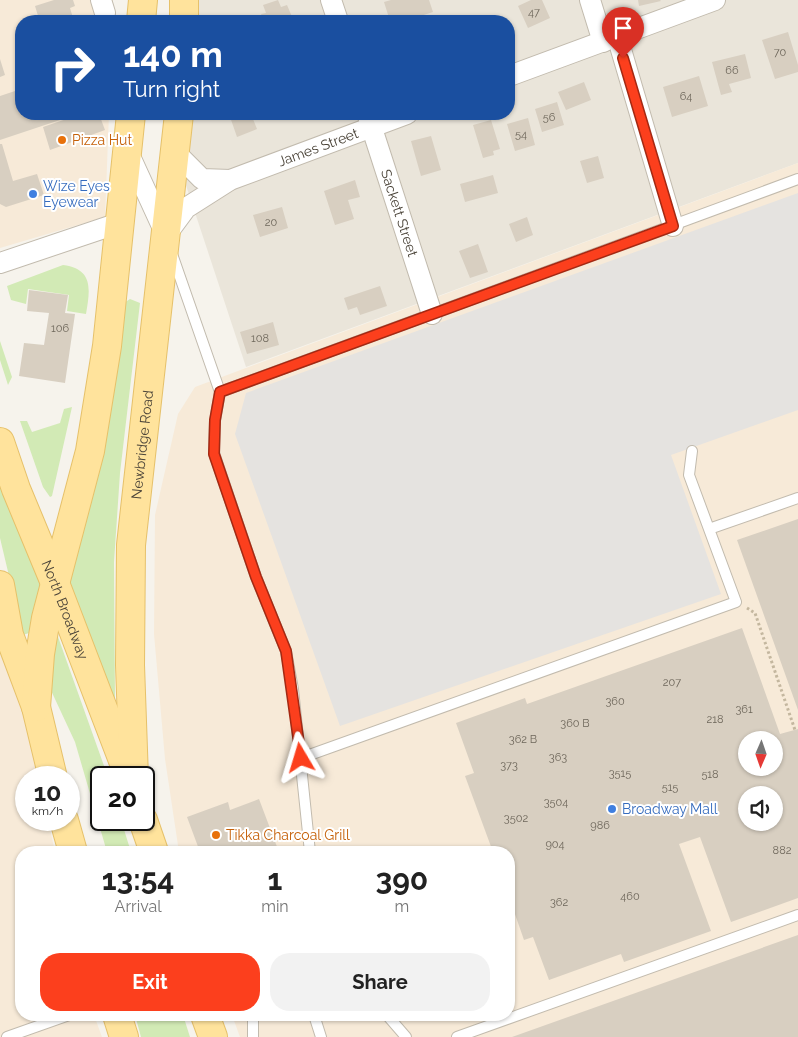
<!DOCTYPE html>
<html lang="en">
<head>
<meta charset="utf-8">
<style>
	:root { --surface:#fff; --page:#f2f2f2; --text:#222; --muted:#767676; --accent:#fc3f1d }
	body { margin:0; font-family:Raleway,sans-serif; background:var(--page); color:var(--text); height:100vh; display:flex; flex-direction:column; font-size:19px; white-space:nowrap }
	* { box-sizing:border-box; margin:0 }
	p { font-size:16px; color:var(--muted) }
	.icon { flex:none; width:28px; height:28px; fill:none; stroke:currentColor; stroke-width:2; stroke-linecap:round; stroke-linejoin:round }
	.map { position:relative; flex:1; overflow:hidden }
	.drawer { position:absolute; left:15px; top:846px; width:500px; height:175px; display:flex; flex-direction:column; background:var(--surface); border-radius:20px; box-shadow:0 1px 4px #0004 }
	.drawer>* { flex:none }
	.banner { position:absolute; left:15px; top:15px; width:500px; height:105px; border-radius:20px; box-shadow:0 1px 4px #0004; background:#1a4fa0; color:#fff; overflow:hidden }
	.needle { width:32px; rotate:182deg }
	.buttons { position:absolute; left:738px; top:731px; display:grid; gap:10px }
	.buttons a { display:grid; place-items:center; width:45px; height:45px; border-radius:50%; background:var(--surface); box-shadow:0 1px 4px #0004; font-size:25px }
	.speed { position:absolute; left:15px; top:766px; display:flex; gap:10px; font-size:25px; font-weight:700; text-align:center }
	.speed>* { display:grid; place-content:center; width:65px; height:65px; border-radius:50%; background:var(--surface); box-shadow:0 1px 4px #0004; line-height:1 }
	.speed small { font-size:12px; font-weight:400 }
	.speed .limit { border:2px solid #111; border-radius:8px; background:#fff; color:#111 }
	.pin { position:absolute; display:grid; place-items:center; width:42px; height:42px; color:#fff; margin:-51px -21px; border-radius:50% 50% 50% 0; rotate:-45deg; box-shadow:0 0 5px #0007 }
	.pin .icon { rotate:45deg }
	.me { position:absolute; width:55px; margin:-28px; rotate:353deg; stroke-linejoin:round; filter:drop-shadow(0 0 4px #0008) }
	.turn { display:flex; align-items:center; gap:18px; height:105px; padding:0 25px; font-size:22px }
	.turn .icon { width:65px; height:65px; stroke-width:2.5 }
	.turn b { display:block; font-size:35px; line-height:42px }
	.eta { display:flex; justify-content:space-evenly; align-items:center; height:85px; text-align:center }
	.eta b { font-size:30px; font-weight:700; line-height:35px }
	.primary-button { display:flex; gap:10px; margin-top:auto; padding:10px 25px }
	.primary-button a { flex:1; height:58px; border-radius:20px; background:var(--accent); color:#fff; font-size:20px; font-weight:700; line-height:58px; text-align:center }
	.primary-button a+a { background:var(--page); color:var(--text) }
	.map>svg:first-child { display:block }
</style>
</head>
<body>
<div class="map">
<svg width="798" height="1037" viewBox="0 0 798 1037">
	<rect width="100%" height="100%" fill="#f6f3ec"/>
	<path fill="#eae5da" d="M180,0H798V163L246,367L175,152L176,114H509V21H179Z"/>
	<path fill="#f7ead8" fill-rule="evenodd" d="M0,0H113V21H21V114H109L105,217L0,248Z
		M798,163V1037H240L232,1015H509V852H179L165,759L154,634L155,515L178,414L195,387ZM746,740H774V768H746ZM746,795H774V822H746Z
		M0,610L38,777L26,778V820H48L55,852H21V1015H94L102,1037H0Z"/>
	<path fill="#d2eab5" d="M63,265C94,269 90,290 86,314L67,311L69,295L28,289L26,304L11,300L7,286Z
		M130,299L140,303L120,473L114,562L115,700L108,702L64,582L124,303Z
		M0,341L12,377L8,385L0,360Z
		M72,407L52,496L50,497L43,487L20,421H27L32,432L60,423L64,409Z
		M0,471L41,587L29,633L23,635L0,538Z
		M53,634H57L108,777L101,778V820H121L131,852H107L75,742L48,684Z
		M135,1015H183L190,1037H141Z"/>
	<path fill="#e5e3e0" d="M798,193V410L671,455L721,594L340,726L235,434L246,393Z"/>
	<path fill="#d8cfc1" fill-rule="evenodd" d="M54,0H73L75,6L70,8L73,18L61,21H32L39,19L35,6Z
		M278,0L281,7L287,5L293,19L264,21L261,14L266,13L263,5Z
		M391,0H429L433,12L405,21H390L384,2Z
		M531,0H542L550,18L528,28L518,6Z
		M638,0H660L661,1L639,6Z
		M788,32L798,65V72L775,79L762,40Z
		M745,54L751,78L729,84L732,92L721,95L712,62Z
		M0,59L5,75L0,77Z
		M699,76L708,106L672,117L663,87Z
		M584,82L591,100L566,110L558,92Z
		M21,89V114H58L60,120L0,140V96Z
		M557,102L564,125L542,132L535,109Z
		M81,114H99L105,130L50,150L43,127Z
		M229,114H251L257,129L237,137Z
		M528,118L535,145L515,151L507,124Z
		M491,120L500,149L493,151L494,155L483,158L473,125Z
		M431,136L441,170L421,176L411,141Z
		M0,144H2L13,181L37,174L44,195L6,207L0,204Z
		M598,156L604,178L587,183L580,161Z
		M493,175L498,193L465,202L460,184Z
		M355,180L360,197L348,200L354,219L335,225L324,191Z
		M282,207L288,228L260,237L253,215Z
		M527,217L533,235L516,242L509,224Z
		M478,244L488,272L470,278L459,251Z
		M380,286L387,306L360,315L357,307L348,310L344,298Z
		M29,290L68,295L65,313L75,314L65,383L19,376L24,343L44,345L49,313L27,311Z
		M273,322L279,345L247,354L240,332Z
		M798,519V710L737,540Z
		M742,628L780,734L798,729V898L731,922L700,837L679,844L711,931L624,962L621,954L549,980L533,937L524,940L509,897V852H493L465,776L474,773L456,723L525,698L527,704ZM746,740H774V768H746ZM746,795H774V822H746Z
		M259,799L279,852H200L187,817L228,802L230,810Z
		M798,935V1037H512Z"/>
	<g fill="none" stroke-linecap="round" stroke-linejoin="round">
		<g stroke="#c2bbae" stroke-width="12">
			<path id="lane" d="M172,254L220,392L215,421L214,453L256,577L286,651L293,689L310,852
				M220,392L798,179
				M709,529L798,498
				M301,758L736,602L689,475L692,451
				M314,1015L321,1037
				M387,1015L406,1037
				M7,1037L69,1015
				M253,1037V1015
				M457,1037L798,915"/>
		</g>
		<g stroke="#c2bbae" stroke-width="22">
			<g id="street">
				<path d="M101,0L105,13"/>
				<path d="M331,0L338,21"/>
				<path d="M590,0L603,42"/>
				<path d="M617,36L673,226"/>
				<path d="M509,76L715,0"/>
				<path id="s1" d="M368,116L432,314"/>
				<path id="s2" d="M128,152L166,235L186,208L230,180L407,114"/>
				<path d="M175,152L202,179L230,180"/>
				<path d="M0,263L119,223"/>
			</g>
		</g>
		<g stroke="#e6c16a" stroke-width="30">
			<g id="primary">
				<path d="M184,0V21"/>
				<path d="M141,21L143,0"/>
				<path id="s3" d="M0,442L16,489L55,583L127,771"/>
				<path d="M0,585L9,635L36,707L53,778"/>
				<path d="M36,707L40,654L46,618L90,451L107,346L131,114"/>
				<path id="s4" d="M134,778L130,665L131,545L179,114"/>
				<path d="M64,820L73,852"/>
				<path d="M143,820L154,852"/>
				<path d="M117,1015L124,1037"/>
				<path d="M205,1015L213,1037"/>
			</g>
		</g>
		<path stroke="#c4b79f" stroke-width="3" stroke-dasharray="2.5 2.5" stroke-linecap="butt" d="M747,608L755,613L795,730"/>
		<use href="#lane" stroke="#fff" stroke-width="10"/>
		<use href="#street" stroke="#fff" stroke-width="20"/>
		<use href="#primary" stroke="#ffe39c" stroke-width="28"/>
	</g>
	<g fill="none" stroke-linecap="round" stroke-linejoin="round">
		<g stroke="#a42913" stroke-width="12">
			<path id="route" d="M301,758L286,651L256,577L214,454L215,420L220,392L673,226L623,58"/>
		</g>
		<use href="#route" stroke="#fc3f1d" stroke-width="9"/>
	</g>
	<g fill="#e8710a" stroke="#fff" stroke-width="2">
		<circle cx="62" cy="140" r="5"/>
		<circle cx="216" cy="835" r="5"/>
	</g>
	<g fill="#3f7fe0" stroke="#fff" stroke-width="2">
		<circle cx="33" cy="194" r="5"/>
		<circle cx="612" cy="809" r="5"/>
	</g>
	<g text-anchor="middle" stroke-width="4" stroke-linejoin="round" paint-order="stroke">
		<g font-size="11" fill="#6e675b">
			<text x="534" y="16">47</text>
			<text x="780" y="56">70</text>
			<text x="732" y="74">66</text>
			<text x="686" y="100">64</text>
			<text x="549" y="121">56</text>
			<text x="521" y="138">54</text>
			<text x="271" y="226">20</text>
			<text x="60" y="332">106</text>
			<text x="260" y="342">108</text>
			<text x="672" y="686">207</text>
			<text x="615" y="705">360</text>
			<text x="744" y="713">361</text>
			<text x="715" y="723">218</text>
			<text x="575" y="727">360 B</text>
			<text x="523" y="743">362 B</text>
			<text x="558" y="761">363</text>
			<text x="509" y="769">373</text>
			<text x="620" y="777">3515</text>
			<text x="710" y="778">518</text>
			<text x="670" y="791">515</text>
			<text x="556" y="806">3504</text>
			<text x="516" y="822">3502</text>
			<text x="600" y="829">986</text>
			<text x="555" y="848">904</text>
			<text x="782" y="854">882</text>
			<text x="630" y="900">460</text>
			<text x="559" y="906">362</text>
		</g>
		<g font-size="14" fill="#c56008" stroke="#fff" text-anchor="start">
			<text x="72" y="145">Pizza Hut</text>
			<text x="226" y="840">Tikka Charcoal Grill</text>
		</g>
		<g font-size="14" fill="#4b4439" stroke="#fff">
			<text dy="5" stroke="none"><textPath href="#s2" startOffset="271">James Street</textPath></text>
			<text dy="5" stroke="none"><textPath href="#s1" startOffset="102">Sackett Street</textPath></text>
			<text dy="5" stroke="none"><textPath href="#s4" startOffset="334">Newbridge Road</textPath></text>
			<text dy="5" stroke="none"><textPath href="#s3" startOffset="180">North Broadway</textPath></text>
		</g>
		<g font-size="14" fill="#366cbe" stroke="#fff" text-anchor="start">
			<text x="43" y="191">Wize Eyes<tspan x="43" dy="16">Eyewear</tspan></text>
			<text x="622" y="814">Broadway Mall</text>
		</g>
	</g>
</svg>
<div class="buttons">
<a><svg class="needle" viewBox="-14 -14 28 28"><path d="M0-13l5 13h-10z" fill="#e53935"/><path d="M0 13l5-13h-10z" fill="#767676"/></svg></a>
<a><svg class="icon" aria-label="sound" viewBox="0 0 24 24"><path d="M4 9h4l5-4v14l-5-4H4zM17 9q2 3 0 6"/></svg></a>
</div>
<div class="speed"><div>10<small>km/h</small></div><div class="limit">20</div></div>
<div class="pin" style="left:623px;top:58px;background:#d93025"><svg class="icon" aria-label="arrive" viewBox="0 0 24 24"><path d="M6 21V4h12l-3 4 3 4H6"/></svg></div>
<svg class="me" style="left:301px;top:758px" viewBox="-20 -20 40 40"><path d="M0-17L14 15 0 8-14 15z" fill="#fc3f1d" stroke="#fff" stroke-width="4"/></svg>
<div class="banner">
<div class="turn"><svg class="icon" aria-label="right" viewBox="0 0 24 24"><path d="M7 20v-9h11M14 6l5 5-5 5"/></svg><div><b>140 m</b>Turn right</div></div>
</div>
<section class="drawer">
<div class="eta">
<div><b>13:54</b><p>Arrival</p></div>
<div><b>1</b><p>min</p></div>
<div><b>390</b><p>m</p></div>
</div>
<div class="primary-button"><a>Exit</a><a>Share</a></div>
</section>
</div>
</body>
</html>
